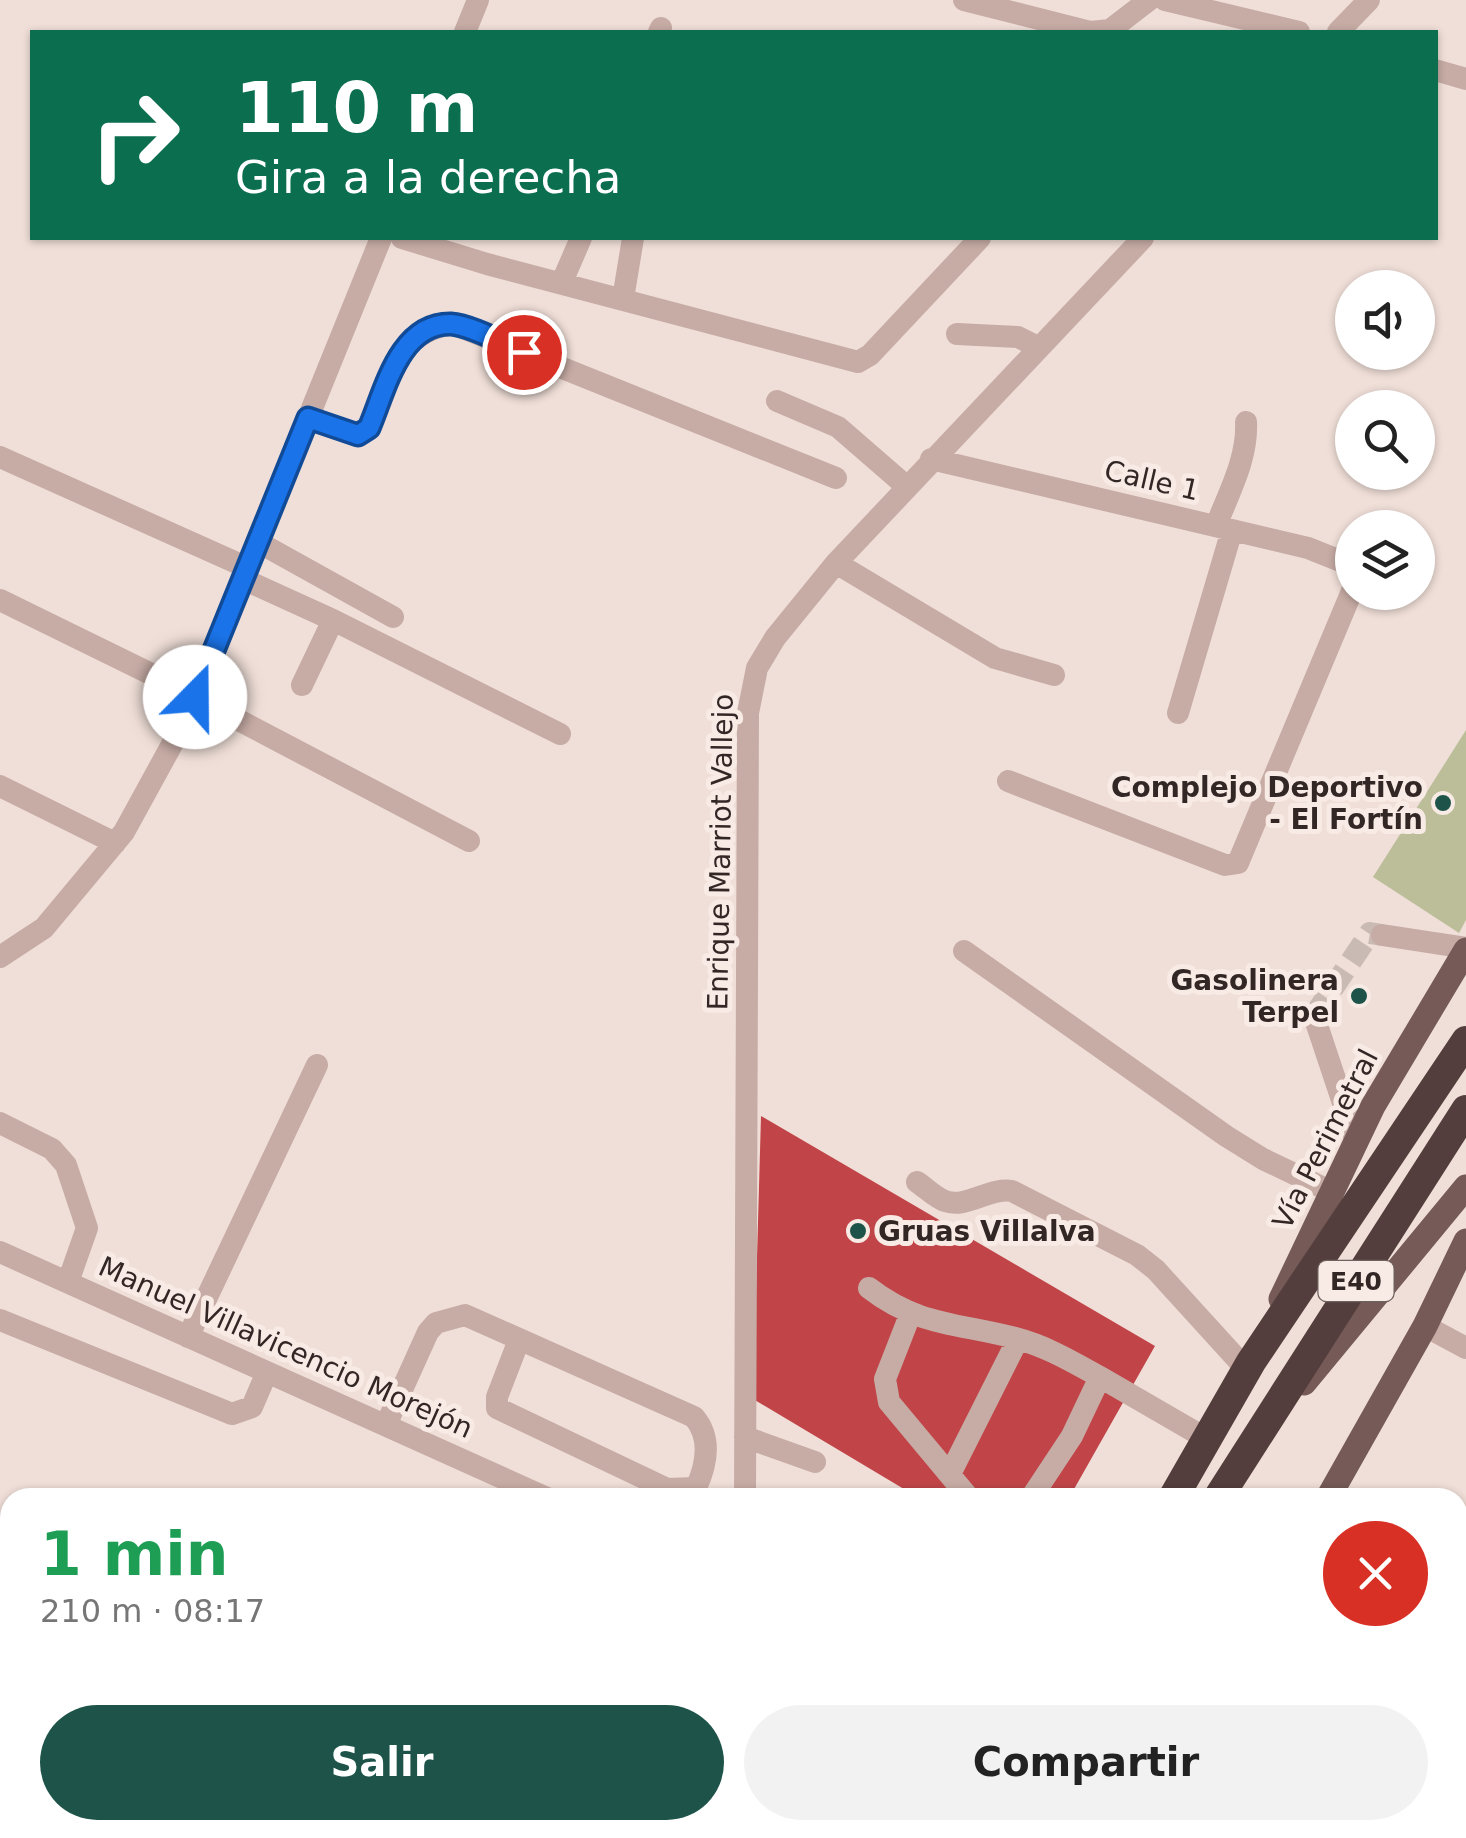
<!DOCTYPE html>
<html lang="es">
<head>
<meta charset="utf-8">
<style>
	:root { --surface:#fff; --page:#f2f2f2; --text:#222; --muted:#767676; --accent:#1d5348 }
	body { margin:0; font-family:"DejaVu Sans",sans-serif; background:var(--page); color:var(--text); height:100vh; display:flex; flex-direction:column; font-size:38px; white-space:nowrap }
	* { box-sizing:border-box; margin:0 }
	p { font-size:32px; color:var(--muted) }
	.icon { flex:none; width:55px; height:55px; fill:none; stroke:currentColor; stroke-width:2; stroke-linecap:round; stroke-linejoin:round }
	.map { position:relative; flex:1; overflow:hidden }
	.details { position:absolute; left:0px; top:1488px; width:1468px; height:352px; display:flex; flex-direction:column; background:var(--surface); border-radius:30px 30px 0 0; box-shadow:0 2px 8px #0004 }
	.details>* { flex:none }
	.guide { position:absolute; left:30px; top:30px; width:1408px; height:210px; border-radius:0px; box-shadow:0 2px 8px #0004; background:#0b6e4f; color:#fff; overflow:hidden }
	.buttons { position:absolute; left:1335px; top:270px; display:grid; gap:20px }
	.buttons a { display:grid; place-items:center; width:100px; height:100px; border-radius:50%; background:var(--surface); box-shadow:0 2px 8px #0004; font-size:50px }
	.pin { position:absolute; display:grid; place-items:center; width:85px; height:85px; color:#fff; margin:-42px; border:5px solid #fff; border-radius:50%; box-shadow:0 2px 10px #0007 }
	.me { position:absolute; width:110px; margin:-55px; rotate:22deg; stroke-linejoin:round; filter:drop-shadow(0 0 8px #0008) }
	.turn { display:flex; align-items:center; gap:35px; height:210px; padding:0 40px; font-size:45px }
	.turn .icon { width:130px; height:130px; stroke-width:2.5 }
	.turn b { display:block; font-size:70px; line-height:85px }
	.round { display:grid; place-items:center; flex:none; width:105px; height:105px; border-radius:52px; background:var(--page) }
	.overview { display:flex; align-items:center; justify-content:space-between; height:170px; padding:0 40px }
	h1 { font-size:60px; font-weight:800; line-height:75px; color:#1e9e55 }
	.primary-button { display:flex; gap:20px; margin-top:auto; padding:20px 40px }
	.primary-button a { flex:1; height:115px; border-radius:60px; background:var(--accent); color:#fff; font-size:40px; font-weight:800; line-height:115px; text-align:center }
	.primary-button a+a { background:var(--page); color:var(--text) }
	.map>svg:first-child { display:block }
</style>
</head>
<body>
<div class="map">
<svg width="1466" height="1838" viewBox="0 0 1466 1838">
	<rect width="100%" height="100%" fill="#f0dfd8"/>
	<path fill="#bbbe99" d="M1466,730V920L1459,933L1373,877Z
		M904,1830H955L952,1838H900Z"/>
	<path fill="#c14548" d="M761,1116L1155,1346L1069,1498H919L753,1399Z
		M792,1830H893L889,1838H791Z"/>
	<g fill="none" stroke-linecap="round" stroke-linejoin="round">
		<path stroke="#cabab4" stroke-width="22" stroke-dasharray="22 11" stroke-linecap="butt" d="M1314,1016L1370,933L1382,935"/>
		<path stroke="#b3958f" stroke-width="4" stroke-dasharray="5 5" stroke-linecap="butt" d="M926,1838L930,1830
			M933,1838L937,1830
			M944,1838L948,1830
			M1076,1838L1080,1830
			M1086,1838L1090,1830"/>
		<path stroke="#c7aca5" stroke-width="22" d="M964,0L1090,32L1110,30L1149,0
			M1165,0L1299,32
			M465,32L478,0
			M659,32L661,28
			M1338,32L1369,0
			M1435,70L1466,79
			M402,238L487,264L858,362L870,355L980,238
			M562,282L581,238
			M623,299L633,238
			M957,334L1018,337L1038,347
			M777,401L838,427L906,486
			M308,418L358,435L369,428C391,379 394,333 453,324L836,478
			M0,457L248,568
			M931,459L1308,548L1343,562L1352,574
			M1216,526C1229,492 1248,458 1246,422
			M258,542L393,617
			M836,563L995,658L1054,675
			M243,579L333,620L302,685
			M0,600L149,673L469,841
			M333,620L560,734
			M1178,713L1232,530
			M1008,781L1225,865L1238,863L1352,591
			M0,786L115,843
			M1382,935L1466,948
			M964,951L1226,1136L1263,1159L1332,1192
			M0,957L44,928L124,832L187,717L381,238
			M1314,1016L1356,1142
			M0,1123L52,1149L66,1165L87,1228L68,1282
			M917,1182C926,1188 936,1198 945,1201C966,1209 990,1187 1012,1191L1137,1255L1156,1270L1247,1370
			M0,1252L547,1498
			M869,1288C918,1326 958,1323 1015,1338C1046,1346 1073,1362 1100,1377L1072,1436L1031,1498
			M910,1315L885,1379L889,1402L969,1498
			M0,1320L232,1414L252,1407L267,1372
			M1425,1326L1466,1348
			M188,1337L317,1065
			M1100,1377L1207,1439
			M386,1425L428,1332L436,1323L465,1315L694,1417C712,1438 707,1464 696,1488L667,1489L497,1408V1397L519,1340
			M745,1437L815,1462
			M950,1474L1018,1339
			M745,1498L748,713L757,668L775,638L836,563L1143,238
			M1458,1540L1466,1526
			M1458,1630L1466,1634
			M1458,1762L1466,1747
			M454,1830L478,1838
			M1312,1830L1328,1838
			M554,1838L560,1830
			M713,1838L714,1830
			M1417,1838L1421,1830"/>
		<path stroke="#755a57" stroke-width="25" d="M1281,1299L1373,1106L1466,950
			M1304,1383L1466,1187
			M1328,1498L1425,1326L1466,1241
			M1114,1838L1119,1830"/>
		<path stroke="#543e3d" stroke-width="30" d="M1173,1498L1251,1362L1466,1041
			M1218,1498L1466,1110
			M989,1838L993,1830
			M1033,1838L1036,1830"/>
	</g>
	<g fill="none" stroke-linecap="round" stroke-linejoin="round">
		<g stroke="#114b97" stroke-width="25">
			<path id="route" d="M195,697L308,418L358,435L369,428C385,391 399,323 451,324C470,325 505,344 524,352"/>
		</g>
		<use href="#route" stroke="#1a73e8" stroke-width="18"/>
	</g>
	<g fill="#1d5348" stroke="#f8eae4" stroke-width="4">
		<circle cx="1443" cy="803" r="10"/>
		<circle cx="1359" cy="996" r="10"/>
		<circle cx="858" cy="1231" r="10"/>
	</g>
	<g text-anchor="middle" stroke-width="10" stroke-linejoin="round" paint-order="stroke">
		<rect fill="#f8eae4" stroke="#6e625f" stroke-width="2.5" x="1318.5" y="1261" width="75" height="40" rx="8"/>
		<g font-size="25" font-weight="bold" fill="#332726">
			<text x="1356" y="1290">E40</text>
		</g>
		<g font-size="28" fill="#332726" stroke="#f8eae4">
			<text transform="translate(1152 480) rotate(13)" y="10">Calle 1</text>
			<text transform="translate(720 852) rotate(-89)" y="10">Enrique Marriot Vallejo</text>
			<text transform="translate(1325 1139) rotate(-63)" y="10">Vía Perimetral</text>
			<text transform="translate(286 1347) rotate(24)" y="10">Manuel Villavicencio Morejón</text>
		</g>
		<g font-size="28" font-weight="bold" fill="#332726" stroke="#f8eae4" text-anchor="end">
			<text x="1423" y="797">Complejo Deportivo<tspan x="1423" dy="32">- El Fortín</tspan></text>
			<text x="1339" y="990">Gasolinera<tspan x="1339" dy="32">Terpel</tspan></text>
			<text x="878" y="1241" text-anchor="start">Gruas Villalva</text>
		</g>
	</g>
</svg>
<div class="buttons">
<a><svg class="icon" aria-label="sound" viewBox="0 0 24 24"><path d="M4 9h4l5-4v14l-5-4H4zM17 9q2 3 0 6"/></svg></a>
<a><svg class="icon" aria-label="search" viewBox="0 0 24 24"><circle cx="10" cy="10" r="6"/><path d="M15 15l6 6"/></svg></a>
<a><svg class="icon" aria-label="layers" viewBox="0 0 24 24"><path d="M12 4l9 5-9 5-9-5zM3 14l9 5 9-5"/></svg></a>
</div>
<div class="pin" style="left:524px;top:352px;background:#d93025"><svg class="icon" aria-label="arrive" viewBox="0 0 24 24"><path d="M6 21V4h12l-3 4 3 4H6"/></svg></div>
<svg class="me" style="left:195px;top:697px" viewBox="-20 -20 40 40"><circle r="19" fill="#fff"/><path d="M0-13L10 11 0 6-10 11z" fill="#1a73e8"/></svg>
<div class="guide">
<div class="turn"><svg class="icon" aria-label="right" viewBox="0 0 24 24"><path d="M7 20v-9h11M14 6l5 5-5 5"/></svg><div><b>110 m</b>Gira a la derecha</div></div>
</div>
<section class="details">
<div class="overview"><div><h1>1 min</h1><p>210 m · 08:17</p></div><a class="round" style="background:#d93025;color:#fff"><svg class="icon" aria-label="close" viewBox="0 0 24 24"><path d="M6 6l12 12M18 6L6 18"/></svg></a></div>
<div class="primary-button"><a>Salir</a><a>Compartir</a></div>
</section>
</div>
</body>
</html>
